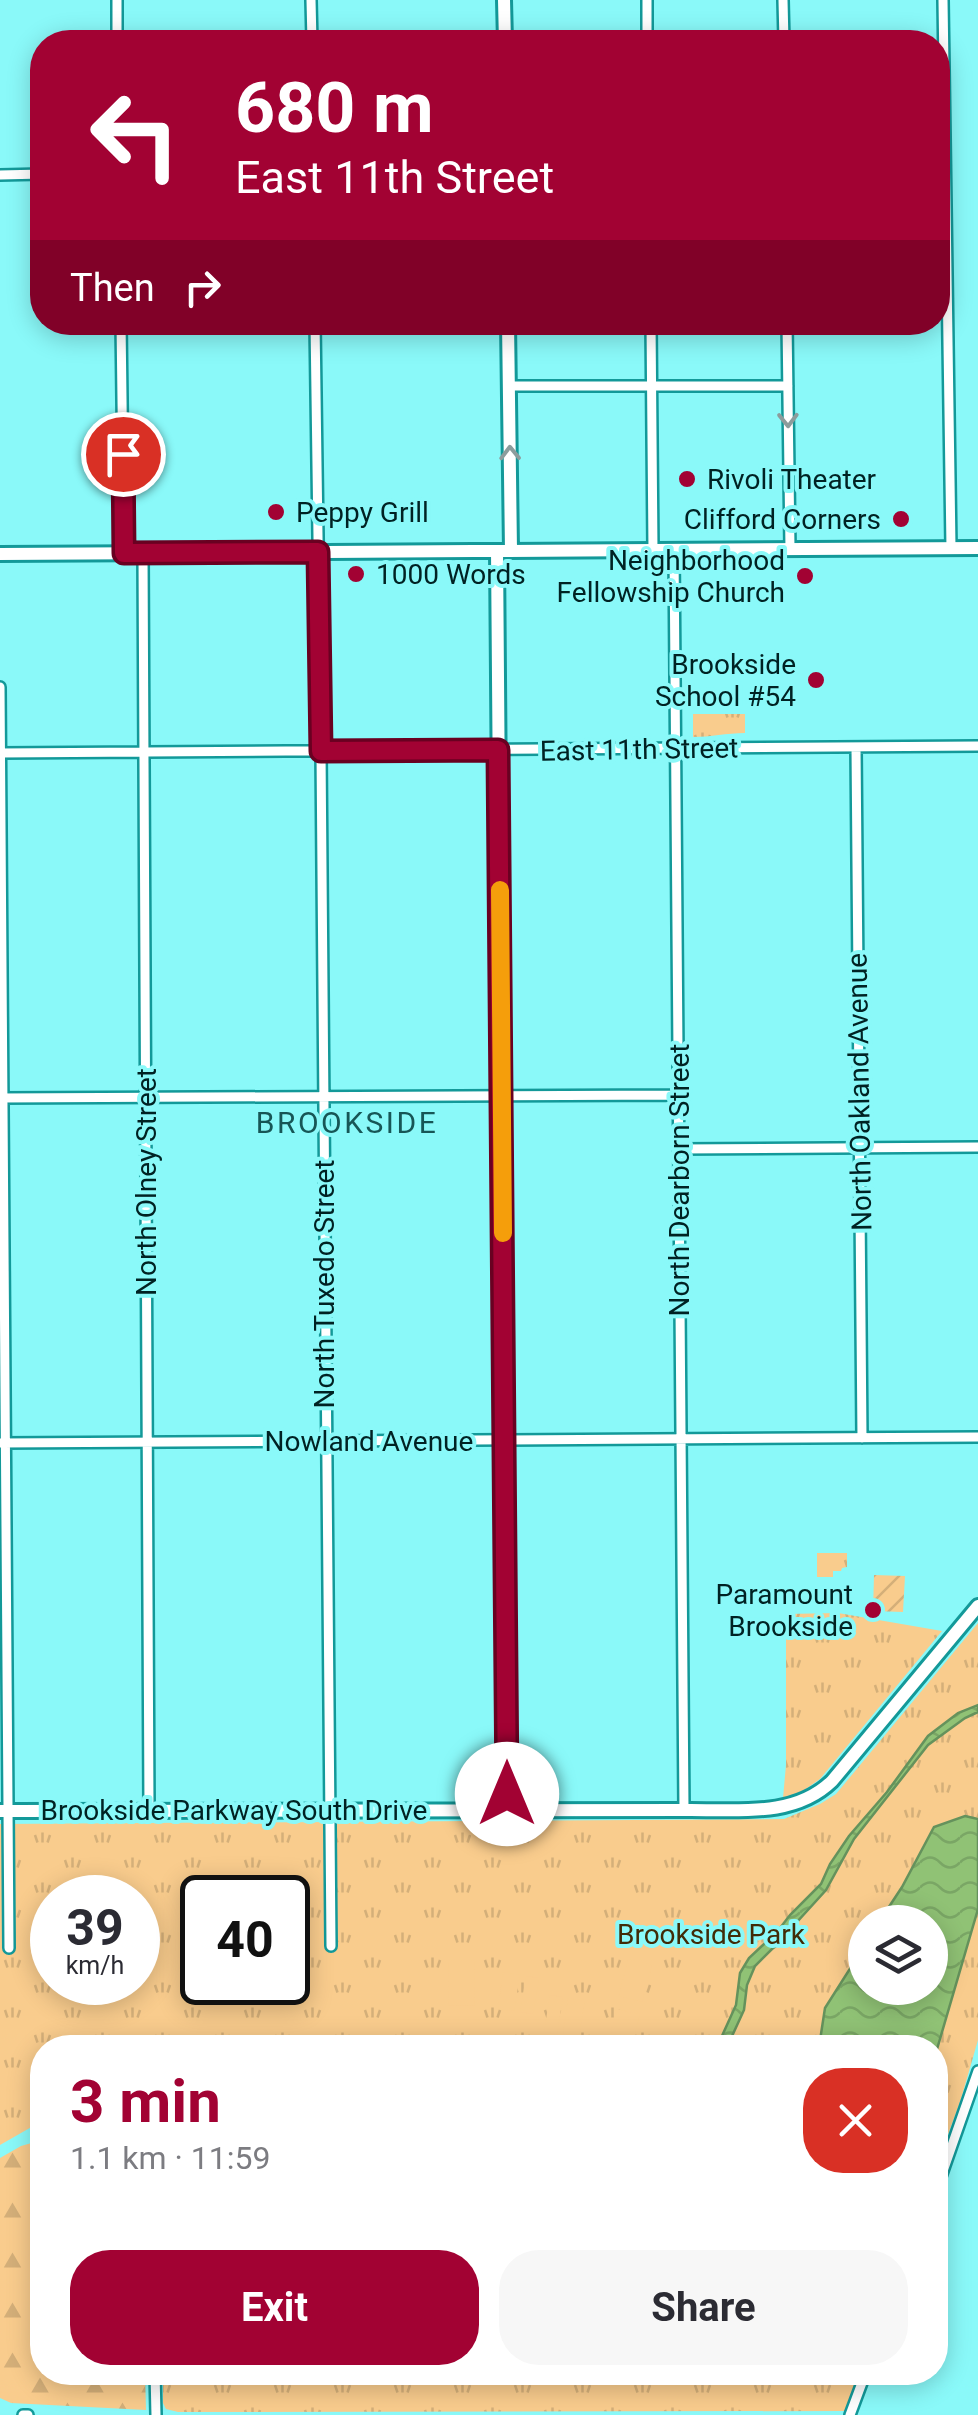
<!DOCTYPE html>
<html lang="en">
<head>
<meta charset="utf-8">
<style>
	:root { --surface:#fff; --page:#f7f7f7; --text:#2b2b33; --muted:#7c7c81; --accent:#a20233 }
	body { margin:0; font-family:Roboto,sans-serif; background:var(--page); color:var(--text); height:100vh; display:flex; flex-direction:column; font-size:38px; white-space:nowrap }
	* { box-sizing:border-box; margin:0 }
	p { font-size:32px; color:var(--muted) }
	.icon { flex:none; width:55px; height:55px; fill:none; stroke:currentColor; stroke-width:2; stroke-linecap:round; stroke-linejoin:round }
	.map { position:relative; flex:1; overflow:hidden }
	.details { position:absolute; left:30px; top:2035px; width:918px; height:350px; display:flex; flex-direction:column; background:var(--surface); border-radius:40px; box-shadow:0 5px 25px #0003 }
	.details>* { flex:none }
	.top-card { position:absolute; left:30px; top:30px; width:920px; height:305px; border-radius:40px; box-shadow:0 5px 25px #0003; background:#a20233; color:#fff; overflow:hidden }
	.buttons { position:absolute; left:848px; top:1905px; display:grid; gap:20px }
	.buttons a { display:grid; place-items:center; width:100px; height:100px; border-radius:50%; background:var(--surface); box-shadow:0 5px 25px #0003; font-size:50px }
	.speed { position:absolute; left:30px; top:1875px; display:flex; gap:20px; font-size:50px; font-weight:700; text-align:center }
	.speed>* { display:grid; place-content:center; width:130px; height:130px; border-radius:50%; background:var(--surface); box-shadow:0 5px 25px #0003; line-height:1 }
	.speed small { font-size:25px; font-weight:400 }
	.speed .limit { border:5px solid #111; border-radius:15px; background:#fff; color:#111 }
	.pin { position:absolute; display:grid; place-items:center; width:85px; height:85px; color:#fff; margin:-42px; border:5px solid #fff; border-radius:50%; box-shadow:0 2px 10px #0007 }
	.me { position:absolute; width:110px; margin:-55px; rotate:0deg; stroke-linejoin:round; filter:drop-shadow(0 0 8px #0008) }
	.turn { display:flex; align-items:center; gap:35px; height:210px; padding:0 40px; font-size:45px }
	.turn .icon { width:130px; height:130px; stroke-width:2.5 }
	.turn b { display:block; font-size:70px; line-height:85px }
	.then { display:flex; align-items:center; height:95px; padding:0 40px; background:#0003; gap:20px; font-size:38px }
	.round { display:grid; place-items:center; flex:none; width:105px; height:105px; border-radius:40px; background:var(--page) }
	.head { display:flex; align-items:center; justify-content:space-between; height:170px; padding:0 40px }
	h1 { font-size:60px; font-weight:700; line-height:75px; color:var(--accent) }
	.primary-button { display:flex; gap:20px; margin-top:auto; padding:20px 40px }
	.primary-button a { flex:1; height:115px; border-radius:40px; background:var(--accent); color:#fff; font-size:40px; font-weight:700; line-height:115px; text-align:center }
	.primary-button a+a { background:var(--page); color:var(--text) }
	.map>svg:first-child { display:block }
</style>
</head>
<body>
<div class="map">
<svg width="978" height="2415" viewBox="0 0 978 2415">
	<defs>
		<pattern id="forest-firs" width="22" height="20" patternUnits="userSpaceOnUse" patternTransform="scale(2.5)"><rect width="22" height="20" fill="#f9cc8d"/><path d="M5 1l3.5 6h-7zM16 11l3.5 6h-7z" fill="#d4af79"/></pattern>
		<pattern id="park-tufts" width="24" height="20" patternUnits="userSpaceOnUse" patternTransform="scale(2.5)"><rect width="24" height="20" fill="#f9cc8d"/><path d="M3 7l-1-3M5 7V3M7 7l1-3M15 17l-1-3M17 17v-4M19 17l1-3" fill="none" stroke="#d4af79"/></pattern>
		<pattern id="garden-furrows" width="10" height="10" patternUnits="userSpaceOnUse" patternTransform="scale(2.5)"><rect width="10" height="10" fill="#f9cc8d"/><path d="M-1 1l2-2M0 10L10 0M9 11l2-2" fill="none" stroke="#d4af79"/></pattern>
		<pattern id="water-waves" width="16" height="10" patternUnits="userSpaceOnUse" patternTransform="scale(2.5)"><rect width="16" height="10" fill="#90c275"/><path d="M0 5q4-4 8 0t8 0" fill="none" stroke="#7aa665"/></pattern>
	</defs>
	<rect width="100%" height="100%" fill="#8af9f9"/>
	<path fill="url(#forest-firs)" d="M42,2140V2372L145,2373L146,2410L11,2403L0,2398V2158L21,2146Z"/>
	<path fill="url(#park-tufts)" fill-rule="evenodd" d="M693,714H745V733C726,733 711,737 693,737Z
		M817,1553H847V1567L842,1568L841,1571H833V1577H817Z
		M838,1613L942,1631L820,1779L803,1791L783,1798L786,1765V1614Z
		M978,1623V2040L961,2099L935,2170V2048H42V2121L0,2145V1824L784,1819L820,1804L836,1794ZM52,1898H138V1982H52ZM202,1898H288V1982H202ZM865,1922H930V1988H865Z
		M163,2373V2372L860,2373L846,2411L178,2412L166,2409L163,2403Z"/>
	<path fill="url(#garden-furrows)" d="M874,1575L905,1576L903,1612L873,1611Z"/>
	<path fill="#f9cc8d" d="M628,1959L652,1965L642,2002L619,1996Z
		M448,1962H474L475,2005L449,2006Z
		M503,1972L520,1975L514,2011L498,2009Z
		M526,1976L539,1978L533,2014L520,2012Z
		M550,1995L563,1997L557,2034L544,2032Z
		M568,1998L585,2001L579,2036L563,2034Z
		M616,2009L640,2014L634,2037L611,2032Z"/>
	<path fill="url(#water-waves)" stroke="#65925c" stroke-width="2.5" d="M978,1705V1712L965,1718L928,1745L854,1839L826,1890L797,1922L787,1938L772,1949L755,1966L747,1985L744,2010L727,2047H717L736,2005L740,1973L749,1958L777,1932L790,1915L821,1884L830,1864L849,1836L887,1792L928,1736L958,1713Z
		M965,1816L978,1819V1909L935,2056V2048L819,2047L825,2008L865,1945V1988H930V1922H879L902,1887L934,1827Z"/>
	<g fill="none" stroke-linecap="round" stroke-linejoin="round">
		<g stroke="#139999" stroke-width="14">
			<path id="street" d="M117,0V42
				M311,0L312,42
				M647,0V42
				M783,0L784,42
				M943,0L951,548
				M0,175L42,174
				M121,322L124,553
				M315,322L321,751L331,1946
				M651,322L653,550
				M787,322L790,549
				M509,386H788
				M674,550L684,1810
				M143,553L149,1811
				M0,687L9,1948
				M856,747L862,1438
				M0,753L978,746
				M0,1098L679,1095
				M679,1149L978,1147
				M1,1443L978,1437
				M935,2194L978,2071
				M155,2372L156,2415
				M23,2415H28
				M850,2415L866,2372"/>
		</g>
		<g stroke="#139999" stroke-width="18">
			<path id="secondary" d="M504,0L505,42
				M508,322L511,551
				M497,551L507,1809
				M0,554L978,548
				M0,1811L684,1810C734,1809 793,1819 832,1781L978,1606"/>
		</g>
		<use href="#street" stroke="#fff" stroke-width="9"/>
		<use href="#secondary" stroke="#fff" stroke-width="12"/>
	</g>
	<defs><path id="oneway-chevron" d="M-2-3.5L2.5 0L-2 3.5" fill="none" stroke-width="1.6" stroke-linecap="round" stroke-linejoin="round" transform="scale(2.5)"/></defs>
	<g stroke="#8c9c9c">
		<use href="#oneway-chevron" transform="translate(788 420) rotate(89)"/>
		<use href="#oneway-chevron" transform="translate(510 453) rotate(-91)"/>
	</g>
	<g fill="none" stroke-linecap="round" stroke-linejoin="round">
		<g stroke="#690121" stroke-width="25">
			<path id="route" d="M123,454L124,553L318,552L321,751L498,750L507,1794"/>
		</g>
		<use href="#route" stroke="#a20233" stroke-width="18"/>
		<path stroke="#f59e0b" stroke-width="18" d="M500,890L503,1233"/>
	</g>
	<g fill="#a20233" stroke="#8af9f9" stroke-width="4">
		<circle cx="687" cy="479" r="10"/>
		<circle cx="276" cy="512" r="10"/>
		<circle cx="901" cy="519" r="10"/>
		<circle cx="356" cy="574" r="10"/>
		<circle cx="805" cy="576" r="10"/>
		<circle cx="816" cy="680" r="10"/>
		<circle cx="873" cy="1610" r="10"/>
	</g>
	<g text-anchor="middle" stroke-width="8" stroke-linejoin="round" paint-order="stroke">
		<g font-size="28" fill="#002223" stroke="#8af9f9" text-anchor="end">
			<text x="707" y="489" text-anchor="start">Rivoli Theater</text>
			<text x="296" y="522" text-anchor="start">Peppy Grill</text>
			<text x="881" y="529">Clifford Corners</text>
			<text x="785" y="570">Neighborhood<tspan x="785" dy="32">Fellowship Church</tspan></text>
			<text x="376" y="584" text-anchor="start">1000 Words</text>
			<text x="796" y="674">Brookside<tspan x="796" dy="32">School #54</tspan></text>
			<text x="853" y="1604">Paramount<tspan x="853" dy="32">Brookside</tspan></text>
		</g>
		<g font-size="28" fill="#002223" stroke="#8af9f9">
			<text transform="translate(639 749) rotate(-1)" y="10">East 11th Street</text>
			<text transform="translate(859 1092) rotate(-91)" y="10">North Oakland Avenue</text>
			<text transform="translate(679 1180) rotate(-90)" y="10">North Dearborn Street</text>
			<text transform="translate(146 1182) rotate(-90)" y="10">North Olney Street</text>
			<text transform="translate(324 1284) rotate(-90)" y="10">North Tuxedo Street</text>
			<text x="369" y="1451">Nowland Avenue</text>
			<text x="234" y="1820">Brookside Parkway South Drive</text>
		</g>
		<g font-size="28" fill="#412b07" stroke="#8af9f9">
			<text x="711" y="1944">Brookside Park</text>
		</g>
		<g font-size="30" letter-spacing="2.5" fill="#175656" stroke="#8af9f9">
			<text x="347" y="1133">BROOKSIDE</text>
		</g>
	</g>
</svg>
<div class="buttons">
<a><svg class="icon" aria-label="layers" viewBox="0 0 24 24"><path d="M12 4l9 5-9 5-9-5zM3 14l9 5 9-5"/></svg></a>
</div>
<div class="speed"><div>39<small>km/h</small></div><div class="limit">40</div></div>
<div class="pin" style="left:123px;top:454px;background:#d93025"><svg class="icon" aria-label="arrive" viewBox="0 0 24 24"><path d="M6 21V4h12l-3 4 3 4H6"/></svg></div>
<svg class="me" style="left:507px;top:1794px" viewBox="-20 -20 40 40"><circle r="19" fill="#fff"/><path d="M0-13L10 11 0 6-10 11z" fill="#a20233"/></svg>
<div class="top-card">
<div class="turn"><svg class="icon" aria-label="left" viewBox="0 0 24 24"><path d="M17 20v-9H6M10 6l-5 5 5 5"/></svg><div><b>680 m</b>East 11th Street</div></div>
<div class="then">Then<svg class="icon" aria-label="right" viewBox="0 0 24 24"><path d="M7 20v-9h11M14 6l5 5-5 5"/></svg></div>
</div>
<section class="details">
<div class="head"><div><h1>3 min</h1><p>1.1 km · 11:59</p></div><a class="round" style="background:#d93025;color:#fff"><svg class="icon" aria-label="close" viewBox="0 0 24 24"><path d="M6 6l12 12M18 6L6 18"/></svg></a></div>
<div class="primary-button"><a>Exit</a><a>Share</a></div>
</section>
</div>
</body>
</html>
